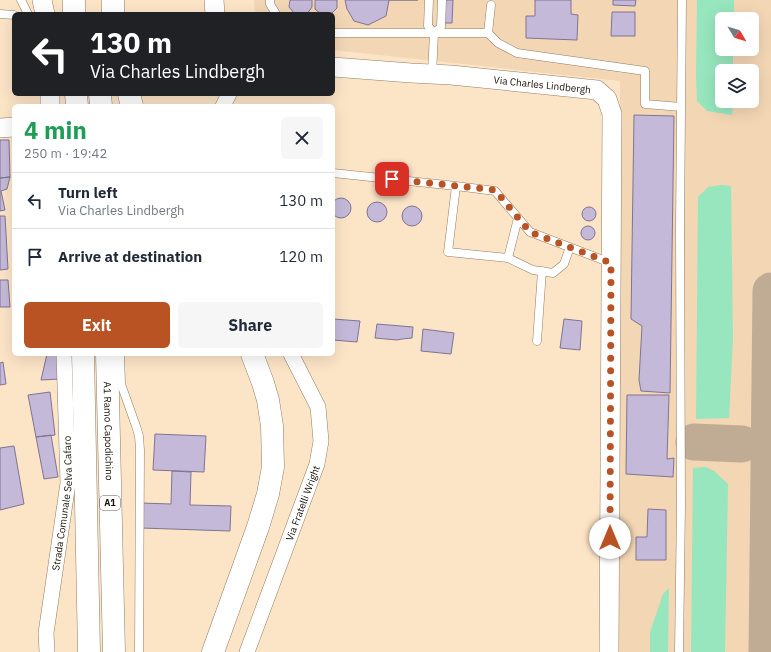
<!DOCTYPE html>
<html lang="en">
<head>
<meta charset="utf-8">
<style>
	:root { --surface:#fff; --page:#f6f6f7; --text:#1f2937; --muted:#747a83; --line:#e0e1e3; --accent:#b95324 }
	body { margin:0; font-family:"IBM Plex Sans",sans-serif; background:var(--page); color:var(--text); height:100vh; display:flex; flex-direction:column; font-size:15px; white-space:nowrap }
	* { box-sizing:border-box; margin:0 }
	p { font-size:13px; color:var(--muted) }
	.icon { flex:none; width:22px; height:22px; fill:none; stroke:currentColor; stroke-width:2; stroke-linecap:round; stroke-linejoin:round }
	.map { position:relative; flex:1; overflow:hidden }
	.sheet { position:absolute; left:12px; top:104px; width:323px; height:252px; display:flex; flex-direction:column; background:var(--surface); border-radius:6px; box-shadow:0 4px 16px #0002 }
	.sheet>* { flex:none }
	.banner { position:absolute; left:12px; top:12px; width:323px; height:84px; border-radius:6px; box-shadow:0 4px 16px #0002; background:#202124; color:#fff; overflow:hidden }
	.needle { width:26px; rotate:128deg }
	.buttons { position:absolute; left:715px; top:12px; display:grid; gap:8px }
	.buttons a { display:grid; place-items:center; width:44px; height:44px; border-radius:6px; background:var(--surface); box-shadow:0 4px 16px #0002; font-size:20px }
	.pin { position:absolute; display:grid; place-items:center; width:34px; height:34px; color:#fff; margin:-17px; border-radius:8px; box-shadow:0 2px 6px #0006 }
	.me { position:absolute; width:44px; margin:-22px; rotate:0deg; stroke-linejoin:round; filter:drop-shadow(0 0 3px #0008) }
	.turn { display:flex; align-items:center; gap:14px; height:84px; padding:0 12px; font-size:18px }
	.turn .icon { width:52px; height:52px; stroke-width:2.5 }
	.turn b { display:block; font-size:28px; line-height:34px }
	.round { display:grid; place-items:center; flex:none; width:42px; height:42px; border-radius:6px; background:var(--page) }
	.headline { display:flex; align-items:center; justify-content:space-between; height:68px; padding:0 12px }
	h1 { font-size:24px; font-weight:700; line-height:30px; color:#1e9e55 }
	.action { display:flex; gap:8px; margin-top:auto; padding:8px 12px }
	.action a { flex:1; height:46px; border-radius:6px; background:var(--accent); color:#fff; font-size:16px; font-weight:700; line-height:46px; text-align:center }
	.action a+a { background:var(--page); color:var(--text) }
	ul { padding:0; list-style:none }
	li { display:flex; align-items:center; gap:12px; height:56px; padding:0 12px; border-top:1px solid var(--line) }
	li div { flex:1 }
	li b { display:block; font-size:15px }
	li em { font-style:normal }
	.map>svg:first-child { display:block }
</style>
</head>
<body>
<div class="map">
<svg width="771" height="652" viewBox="0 0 771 652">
	<rect width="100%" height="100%" fill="#fce4c7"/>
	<path fill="#f3d6b4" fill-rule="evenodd" d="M254,0H771V652H619L620,81L333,50V14H255ZM722,19H752V49H722ZM722,71H752V101H722Z"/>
	<path fill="#97e6be" d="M697,0H734V19H722V49H733V71H722V101H733L732,115L707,111L697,101L696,76Z
		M721,185L731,186L733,339L729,418L696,419L698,197L708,187Z
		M706,467L714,471L728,484L725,652H691L693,468Z
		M669,588L668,652H650V632L663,594Z"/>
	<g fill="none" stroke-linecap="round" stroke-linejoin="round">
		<path stroke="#c0ac94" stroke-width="37" d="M694,442L742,444
			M767,652L771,291"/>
	</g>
	<path fill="#c5b9d9" stroke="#7f7492" d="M290,0H312V7L307,14H295L289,7Z
		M315,0H337V8L331,14H321L315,9Z
		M345,0H418H389L386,16L368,25L354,21L347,9Z
		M439,0H453L452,23H438Z
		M535,0H571V14L578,15L577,40L526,38V16H535Z
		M613,0H636L635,6L613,5Z
		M612,12H635V36H611Z
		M634,115L674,116L670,393L641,391L639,380L642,326L631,319Z
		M0,140H9L10,177L0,178Z
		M10,177L7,189L1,191L5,210L0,211V178Z
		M331 208a10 10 0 1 1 20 0a10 10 0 1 1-20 0Z
		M367 212a10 10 0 1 1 20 0a10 10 0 1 1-20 0Z
		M402 216a10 10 0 1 1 20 0a10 10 0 1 1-20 0Z
		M582 214a7 7 0 1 1 14 0a7 7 0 1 1-14 0Z
		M0,216H5L8,269L0,270Z
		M581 233a7 7 0 1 1 14 0a7 7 0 1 1-14 0Z
		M0,280H8L10,307H0Z
		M333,319L360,321L357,342L333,340Z
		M564,319L582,321L580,350L560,348Z
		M377,324L413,327L412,338L402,339L397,340L375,338Z
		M423,329L454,333L451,354L421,351Z
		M47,354H57L61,379L41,380Z
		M3,362L6,384L0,385V363Z
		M50,392L55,435L36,437L28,395Z
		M627,395H669L667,459L674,458L673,477L626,474Z
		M155,434L206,436L204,472L153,470Z
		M51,435L58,477L44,479L36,437Z
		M14,446L24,504L0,510V448Z
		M172,471L191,472L190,505L231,506L230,531L141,528V503L171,504Z
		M648,509L666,510V560H636V537H647Z"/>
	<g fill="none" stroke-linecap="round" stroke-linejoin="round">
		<g stroke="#937d63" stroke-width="9">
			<path id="service" d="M21,0L28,14
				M270,0V4L276,14
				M429,0L428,26L434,33L432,74
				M0,14L14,15
				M333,33H488L491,5
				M434,33L441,27L442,0
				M488,33L498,43L517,53L645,71V104L681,107
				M333,173L456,186
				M570,247L564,264L553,273L533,270L508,258L448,252L456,186L495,191L530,232L611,263
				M508,258L518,218
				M537,341L542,271
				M120,354L121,384L136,426L139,436L140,450L139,652
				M679,652L681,505L680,227L682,0"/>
		</g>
		<g stroke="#937d63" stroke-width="16">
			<g id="minor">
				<path d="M223,106L229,94"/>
				<path id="s1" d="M47,652L46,633L68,483L64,354"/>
				<path id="s2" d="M247,652L317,464L321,441L318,407L291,354"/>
			</g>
		</g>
		<g stroke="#937d63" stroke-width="20">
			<g id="tertiary">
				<path d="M42,0L45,14"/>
				<path d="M214,0L215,14"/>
				<path id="s3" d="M333,67L411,73L451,75L597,90L607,99L612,114L609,652"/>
				<path d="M50,94V106"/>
				<path d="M0,128L14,127"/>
			</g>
		</g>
		<g stroke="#937d63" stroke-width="23">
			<g id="motorway">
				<path d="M74,0V14"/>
				<path d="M113,0V14"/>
				<path d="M76,94L77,106"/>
				<path d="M100,94L101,106"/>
				<path d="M129,94L132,106"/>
				<path d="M83,354L89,652"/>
				<path id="s4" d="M107,354L114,652"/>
				<path d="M213,652L258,527L268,494L273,467L272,426L268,400L263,383L252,354"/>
			</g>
		</g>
		<use href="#service" stroke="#fff" stroke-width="8"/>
		<use href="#minor" stroke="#fff" stroke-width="15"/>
		<use href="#tertiary" stroke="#fff" stroke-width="19"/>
		<use href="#motorway" stroke="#fff" stroke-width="22"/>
	</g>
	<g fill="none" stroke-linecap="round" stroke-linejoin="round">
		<path stroke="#b95324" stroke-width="7" stroke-dasharray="0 12.6" d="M392,179L495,190L530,232L611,263L610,538"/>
	</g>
	<g text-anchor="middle" stroke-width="3.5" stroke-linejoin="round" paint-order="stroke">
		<rect fill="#fff" stroke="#5d5851" stroke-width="1" x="100" y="496" width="20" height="14" rx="3"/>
		<g font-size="9" font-weight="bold" fill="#181006">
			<text x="110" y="506">A1</text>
		</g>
		<g font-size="10" fill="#181006" stroke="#fff">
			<text dy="4" stroke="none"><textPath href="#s3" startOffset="210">Via Charles Lindbergh</textPath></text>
			<text dy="4" stroke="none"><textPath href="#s4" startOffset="77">A1 Ramo Capodichino</textPath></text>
			<text dy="4" stroke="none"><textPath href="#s1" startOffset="150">Strada Comunale Selva Cafaro</textPath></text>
			<text dy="4" stroke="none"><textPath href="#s2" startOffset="159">Via Fratelli Wright</textPath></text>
		</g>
	</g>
</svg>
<div class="buttons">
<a><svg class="needle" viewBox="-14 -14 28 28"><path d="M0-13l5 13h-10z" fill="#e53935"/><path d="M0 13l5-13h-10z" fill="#747a83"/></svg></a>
<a><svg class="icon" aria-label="layers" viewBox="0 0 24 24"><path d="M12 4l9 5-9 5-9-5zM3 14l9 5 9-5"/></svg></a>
</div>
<div class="pin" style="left:392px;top:179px;background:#d93025"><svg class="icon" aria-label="arrive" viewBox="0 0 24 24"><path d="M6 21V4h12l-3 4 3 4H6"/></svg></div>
<svg class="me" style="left:610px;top:538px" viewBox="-20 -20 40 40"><circle r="19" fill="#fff"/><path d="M0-13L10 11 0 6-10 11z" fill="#b95324"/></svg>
<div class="banner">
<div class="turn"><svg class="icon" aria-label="left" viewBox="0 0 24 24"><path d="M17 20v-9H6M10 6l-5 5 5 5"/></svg><div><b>130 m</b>Via Charles Lindbergh</div></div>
</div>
<section class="sheet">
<div class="headline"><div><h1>4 min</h1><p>250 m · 19:42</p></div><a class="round"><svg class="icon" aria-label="close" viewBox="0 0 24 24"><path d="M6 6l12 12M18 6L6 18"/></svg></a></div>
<ul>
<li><svg class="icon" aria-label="left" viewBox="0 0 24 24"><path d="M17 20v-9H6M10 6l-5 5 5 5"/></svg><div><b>Turn left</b><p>Via Charles Lindbergh</p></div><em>130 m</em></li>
<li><svg class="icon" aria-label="arrive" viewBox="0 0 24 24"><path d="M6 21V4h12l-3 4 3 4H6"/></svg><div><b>Arrive at destination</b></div><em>120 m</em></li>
</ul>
<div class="action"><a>Exit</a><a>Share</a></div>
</section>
</div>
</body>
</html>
